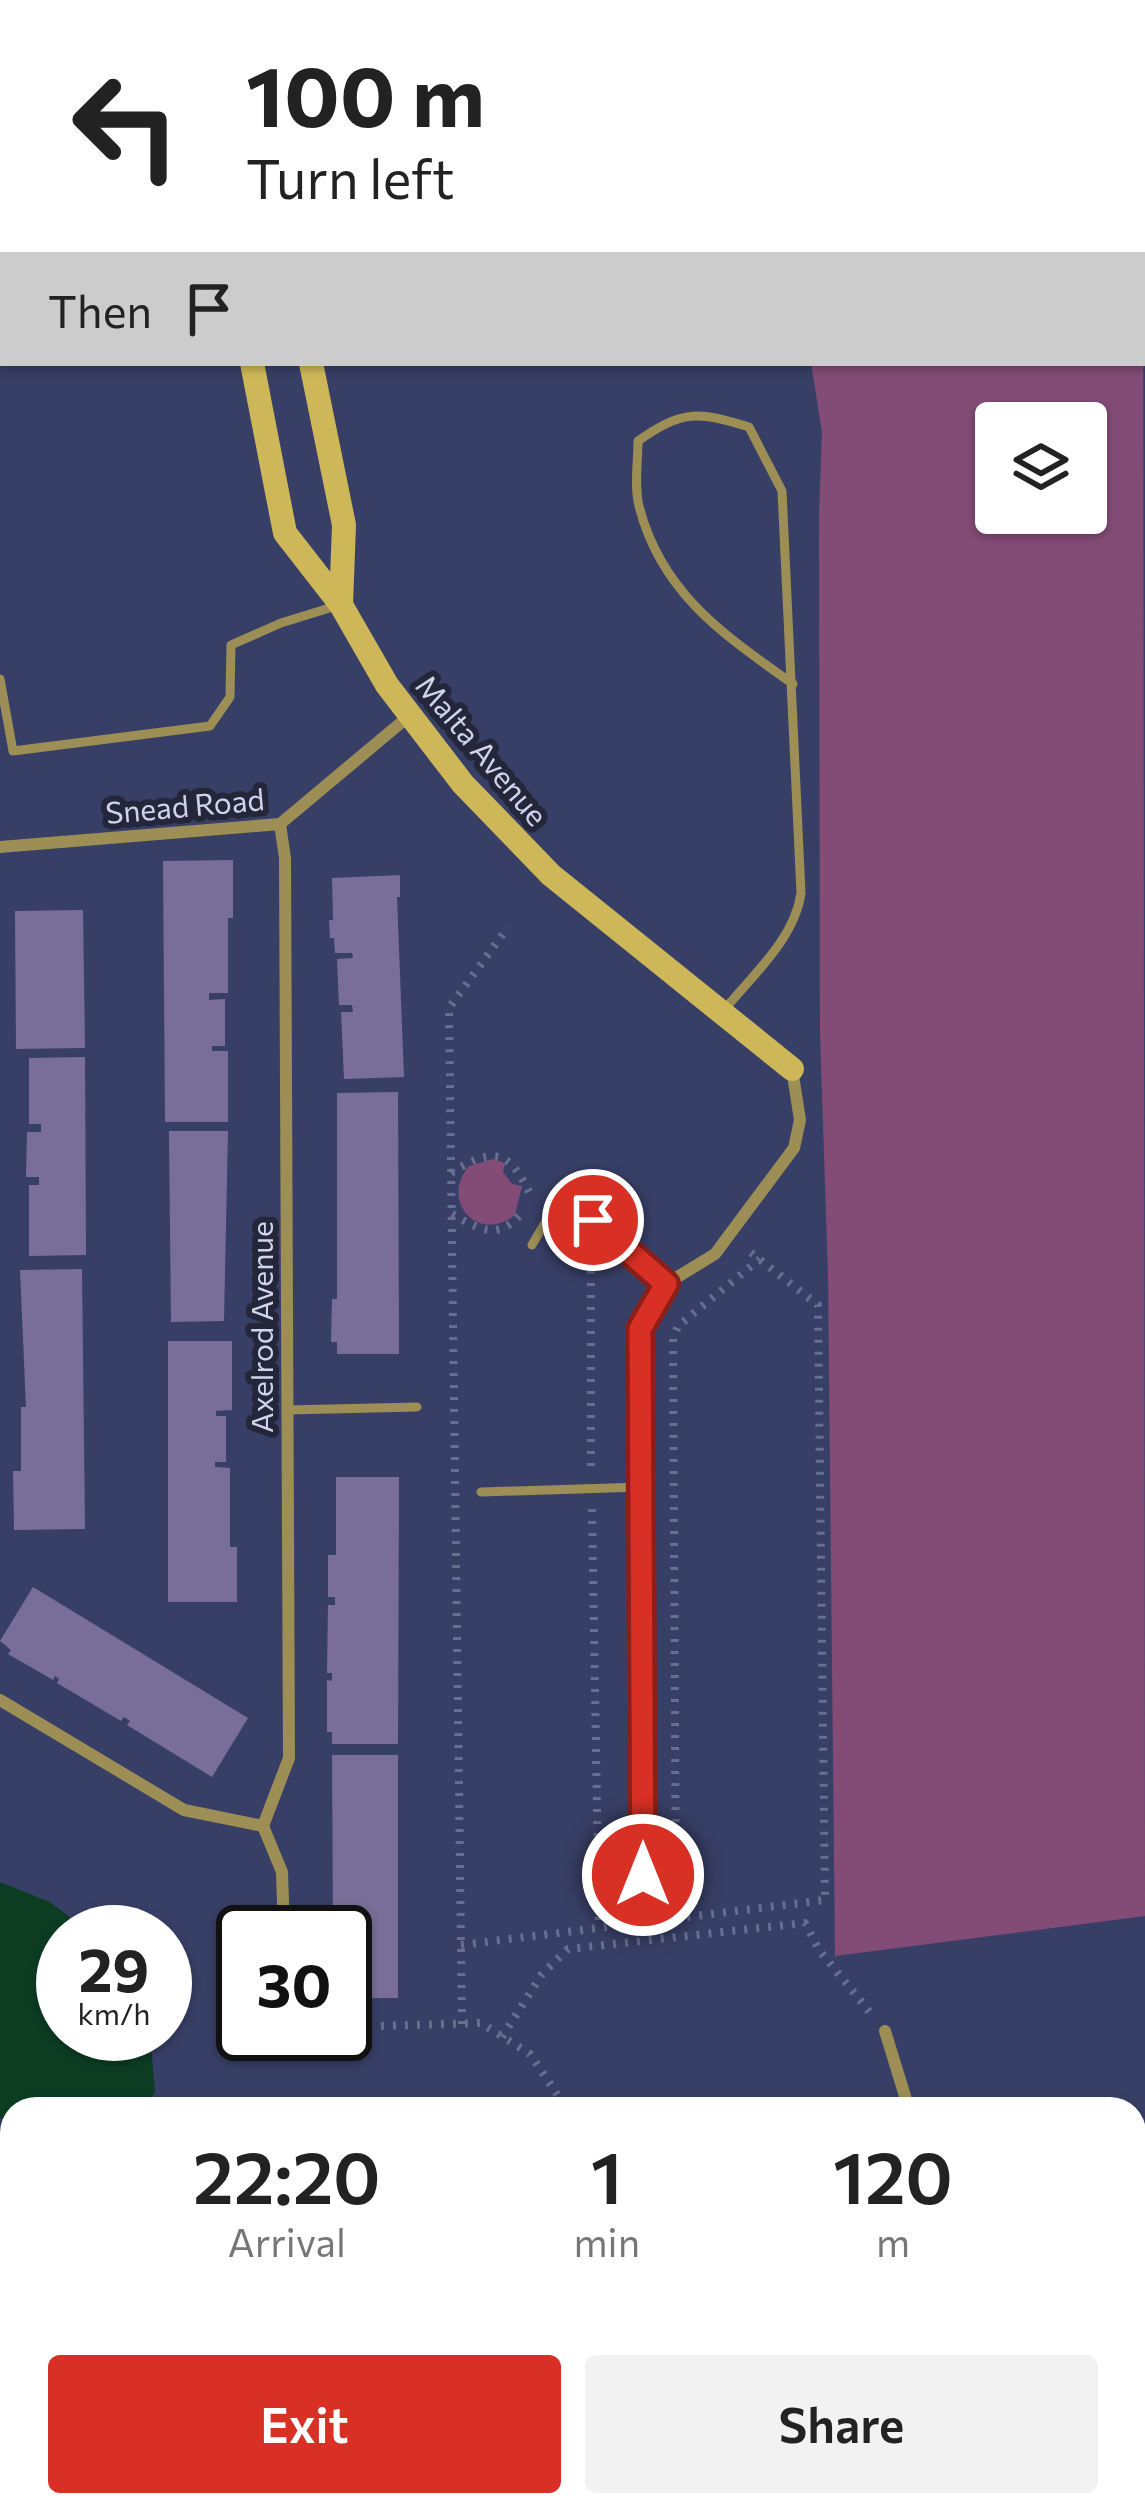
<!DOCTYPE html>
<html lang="en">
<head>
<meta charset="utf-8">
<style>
	:root { --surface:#fff; --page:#f2f2f2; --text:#222; --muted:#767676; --accent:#d93025 }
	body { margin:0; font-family:Commissioner,sans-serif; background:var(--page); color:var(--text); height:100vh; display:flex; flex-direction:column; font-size:45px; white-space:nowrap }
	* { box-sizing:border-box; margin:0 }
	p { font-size:39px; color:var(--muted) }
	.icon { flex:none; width:66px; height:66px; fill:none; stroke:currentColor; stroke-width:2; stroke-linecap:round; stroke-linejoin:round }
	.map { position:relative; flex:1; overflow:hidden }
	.details { position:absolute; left:0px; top:2097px; width:1146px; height:420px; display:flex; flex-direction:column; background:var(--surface); border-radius:36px 36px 0 0; box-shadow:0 3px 9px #0004 }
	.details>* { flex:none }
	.hud { position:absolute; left:0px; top:0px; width:1146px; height:366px; box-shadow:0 3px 9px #0004; background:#fff; color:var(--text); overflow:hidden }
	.buttons { position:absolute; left:975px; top:402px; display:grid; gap:24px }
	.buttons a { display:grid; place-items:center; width:132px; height:132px; border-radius:12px; background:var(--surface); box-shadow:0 3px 9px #0004; font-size:60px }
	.speed { position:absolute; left:36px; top:1905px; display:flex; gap:24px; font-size:60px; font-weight:700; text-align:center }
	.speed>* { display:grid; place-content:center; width:156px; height:156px; border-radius:50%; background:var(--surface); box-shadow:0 3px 9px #0004; line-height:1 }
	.speed small { font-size:30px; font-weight:400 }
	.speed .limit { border:6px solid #111; border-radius:18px; background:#fff; color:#111 }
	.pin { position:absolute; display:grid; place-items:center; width:102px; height:102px; color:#fff; margin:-51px; border:6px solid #fff; border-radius:50%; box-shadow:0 3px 12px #0007 }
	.me { position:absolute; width:132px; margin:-66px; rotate:0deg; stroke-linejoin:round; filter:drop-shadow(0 0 9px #0008) }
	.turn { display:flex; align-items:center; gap:42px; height:252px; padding:0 48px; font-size:54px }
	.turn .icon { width:156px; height:156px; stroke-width:2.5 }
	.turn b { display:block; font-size:84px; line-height:102px }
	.then { display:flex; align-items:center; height:114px; padding:0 48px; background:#0003; gap:24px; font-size:45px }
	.eta { display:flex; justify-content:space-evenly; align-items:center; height:204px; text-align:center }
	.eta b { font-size:72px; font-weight:600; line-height:84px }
	.button { display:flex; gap:24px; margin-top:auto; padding:24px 48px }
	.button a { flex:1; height:138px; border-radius:12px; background:var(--accent); color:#fff; font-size:48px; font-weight:600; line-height:138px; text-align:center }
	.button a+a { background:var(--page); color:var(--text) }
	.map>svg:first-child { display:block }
</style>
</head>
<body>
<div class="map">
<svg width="1145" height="2517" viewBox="0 0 1145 2517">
	<rect width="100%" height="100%" fill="#383f66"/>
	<path fill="#834c77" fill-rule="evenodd" d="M1143,110L1145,1916L835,1956L828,1274L820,1034L819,515L822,432L811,363H1143ZM996,423H1086V513H996Z
		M493,1159L505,1163L503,1172L512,1184L522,1186L515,1215C479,1244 439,1202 469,1166Z"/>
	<path fill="#0c3d23" d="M0,1882L50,1902L89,1932H63V2034H150L155,2092L143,2109H12V2123L0,2118Z"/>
	<path fill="#796e99" d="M233,860V918H228V993H209V1000L225,999V1046H212V1051H228V1122H165L163,861Z
		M400,875V897H397L404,1077L344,1079L341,1012H353L352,1005H339L337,959L353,958L352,953H335L334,938H330L329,920H333L332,878Z
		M83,910L85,1048L16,1049L15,911Z
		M85,1057L86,1255L29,1256V1185H39V1177H26L27,1132H41V1124H29V1058Z
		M398,1092L399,1354H337V1342H331L332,1299H337V1093Z
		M169,1131H228L224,1321L171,1322Z
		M82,1269L85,1529L14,1530L13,1471H21V1407H26L20,1270Z
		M168,1341H232V1410L216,1411V1416H226V1462H215V1467L230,1468V1547H237V1602H168Z
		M336,1477H399L398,1744H332V1732H327V1680L332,1681V1673H327L328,1605H335V1597H328V1555H336Z
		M33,1587L248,1718L212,1777L127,1725L130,1721L124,1717L121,1721L57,1683L59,1679L55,1676L53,1680L8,1654L11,1650L0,1641Z
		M332,1755H398V1998H345V1932H333Z
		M1145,2281V2348L1134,2349V2283Z
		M1145,2369V2436L1134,2437V2371Z
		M1145,2491V2517H1126L1125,2505H1134V2492Z
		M840,2505H910V2510L899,2511L900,2517H842Z"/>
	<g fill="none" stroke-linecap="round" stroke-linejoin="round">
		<path stroke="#676e90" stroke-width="8" stroke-dasharray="3 9" stroke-linecap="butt" d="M0,59H3
			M451,1173C498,1143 511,1154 533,1200
			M452,1214C477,1228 496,1241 519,1216
			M591,1259V1470
			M592,1509L599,1928
			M676,1918L673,1339L678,1326L760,1259
			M461,1945L825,1900L818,1305L745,1248
			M462,2024L449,1008L508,927
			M345,2027L481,2023L530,2054L567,2109
			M502,2037L542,1974L568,1949L805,1923L819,1950L873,2016
			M709,2505L713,2517"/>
		<path stroke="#9c8e55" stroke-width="9" d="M0,679L13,751L210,726L230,697L231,645L281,623L336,606
			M725,1009C753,975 795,938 801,893L782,491L749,427C698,411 682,410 638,441C638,461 634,486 639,506C661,593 724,635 793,684
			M532,1245L546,1221L568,1214L593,1220L666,1284
			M287,1410L417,1407
			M481,1492L641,1487"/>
		<path stroke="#9c8e55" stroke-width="12" d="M0,847L280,824L409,716
			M0,1700L184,1810L263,1826L289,1758L285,858L280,824
			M263,1826L282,1872L284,1932
			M643,1875L640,1329L666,1284L715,1254L794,1148L800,1120L792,1069
			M885,2031L909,2109
			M1032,2505L1035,2517"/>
		<path stroke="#ceb758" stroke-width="24" d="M321,0V3
			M246,3V0
			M826,3L850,0
			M1143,53H1145
			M0,109L3,108
			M0,201H3
			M252,363L285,533L341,605
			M311,363L344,525L341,605L387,685L463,784L551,875L792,1069"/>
	</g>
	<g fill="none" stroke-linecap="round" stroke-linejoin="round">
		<g stroke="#8d1f18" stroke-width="30">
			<path id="route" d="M593,1220L666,1284L640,1329L643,1875"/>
		</g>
		<use href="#route" stroke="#d93025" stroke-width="21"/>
	</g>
	<g text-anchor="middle" stroke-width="12" stroke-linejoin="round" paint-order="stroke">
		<g font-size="30" fill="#cfd4ec" stroke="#242739">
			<text transform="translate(481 751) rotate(50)" y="10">Malta Avenue</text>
			<text transform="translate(185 807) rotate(-5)" y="10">Snead Road</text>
			<text transform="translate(263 1327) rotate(-90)" y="10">Axelrod Avenue</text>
		</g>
	</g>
</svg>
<div class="buttons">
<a><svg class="icon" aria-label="layers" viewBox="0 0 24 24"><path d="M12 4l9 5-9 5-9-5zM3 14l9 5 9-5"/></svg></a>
</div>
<div class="speed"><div>29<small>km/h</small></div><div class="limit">30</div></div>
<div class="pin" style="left:593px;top:1220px;background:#d93025"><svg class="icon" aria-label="arrive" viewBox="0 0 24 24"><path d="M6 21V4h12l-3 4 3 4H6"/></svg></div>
<svg class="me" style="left:643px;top:1875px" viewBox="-20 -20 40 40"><circle r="17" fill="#d93025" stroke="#fff" stroke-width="3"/><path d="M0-11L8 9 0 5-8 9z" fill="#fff"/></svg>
<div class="hud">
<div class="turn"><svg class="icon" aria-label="left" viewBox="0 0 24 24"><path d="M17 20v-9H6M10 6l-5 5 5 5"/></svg><div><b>100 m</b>Turn left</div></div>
<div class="then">Then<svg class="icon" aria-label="arrive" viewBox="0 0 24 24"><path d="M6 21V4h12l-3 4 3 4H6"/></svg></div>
</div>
<section class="details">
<div class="eta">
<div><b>22:20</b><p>Arrival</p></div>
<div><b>1</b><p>min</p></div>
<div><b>120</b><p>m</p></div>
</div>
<div class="button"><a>Exit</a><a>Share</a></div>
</section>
</div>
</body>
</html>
